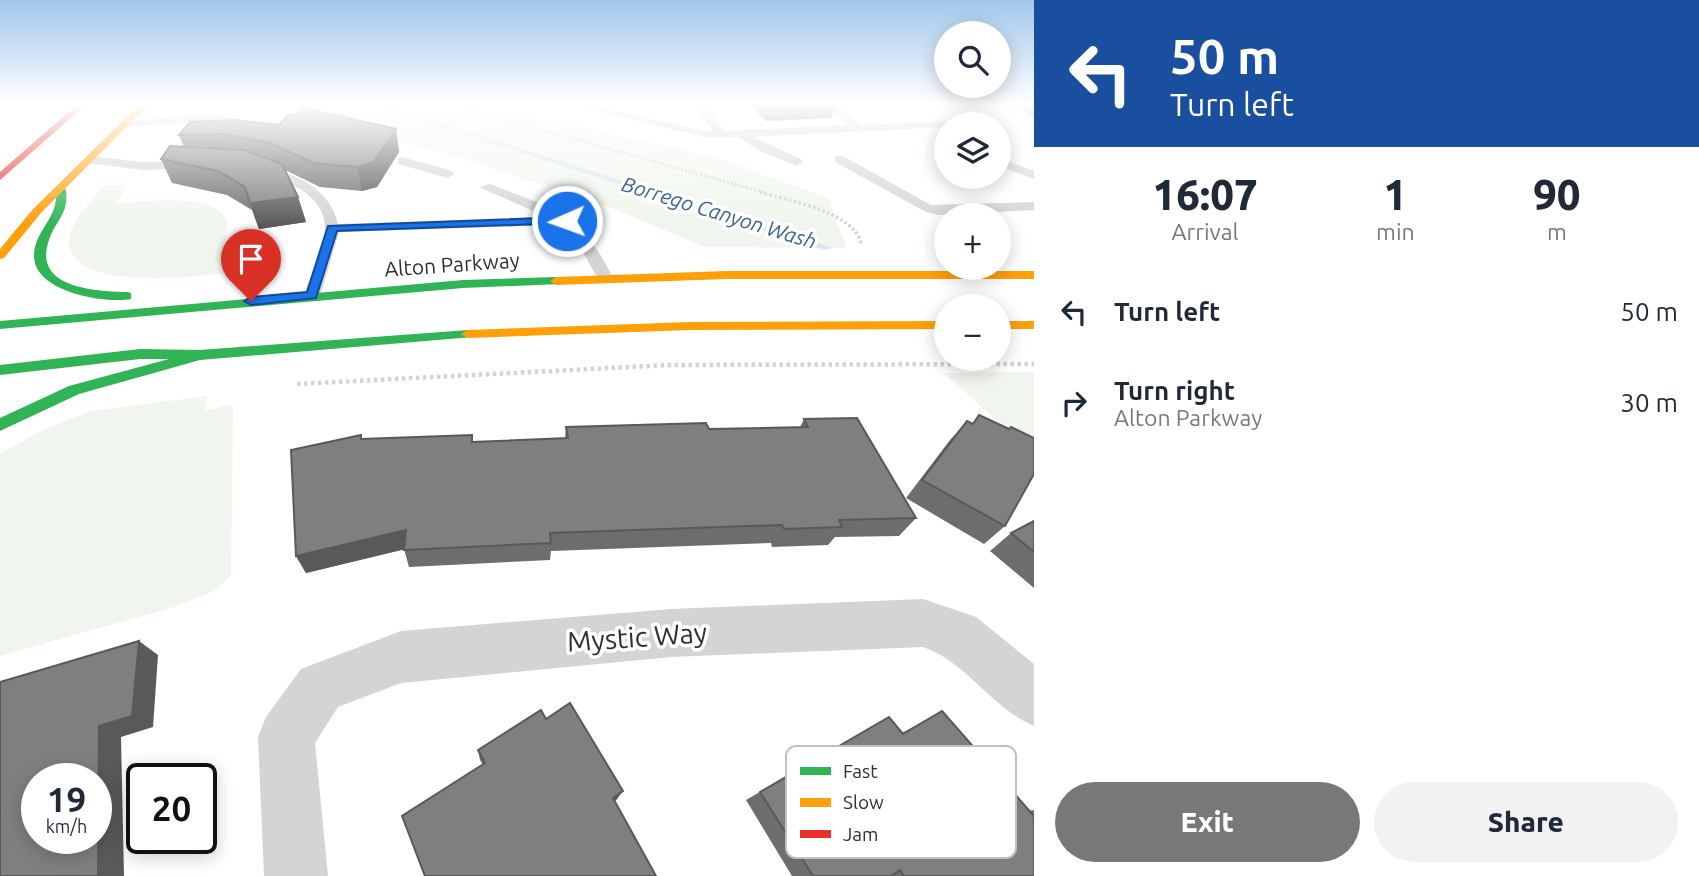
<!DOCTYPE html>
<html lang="en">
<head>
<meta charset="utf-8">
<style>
	:root { --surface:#fff; --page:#f2f2f3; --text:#1f2937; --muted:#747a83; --accent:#787878 }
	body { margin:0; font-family:Ubuntu,sans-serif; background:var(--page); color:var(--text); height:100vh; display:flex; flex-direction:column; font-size:26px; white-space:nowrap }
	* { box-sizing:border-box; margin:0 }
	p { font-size:23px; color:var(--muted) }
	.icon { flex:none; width:38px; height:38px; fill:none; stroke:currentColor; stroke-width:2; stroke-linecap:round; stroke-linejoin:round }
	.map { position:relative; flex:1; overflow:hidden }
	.drawer { display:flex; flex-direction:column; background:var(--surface); width:665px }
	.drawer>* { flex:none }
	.guide { background:#1a4fa0; color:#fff; overflow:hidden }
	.fabs { position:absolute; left:934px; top:21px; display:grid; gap:14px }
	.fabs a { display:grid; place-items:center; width:77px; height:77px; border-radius:50%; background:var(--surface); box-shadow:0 4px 18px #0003; font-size:35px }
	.speed { position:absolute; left:21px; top:763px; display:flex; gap:14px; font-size:35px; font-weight:700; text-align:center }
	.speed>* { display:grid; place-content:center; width:91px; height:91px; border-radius:50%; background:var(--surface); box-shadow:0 4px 18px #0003; line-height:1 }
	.speed small { font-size:18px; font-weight:400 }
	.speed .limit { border:4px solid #111; border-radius:10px; background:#fff; color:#111 }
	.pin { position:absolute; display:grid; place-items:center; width:60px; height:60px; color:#fff; margin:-72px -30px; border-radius:50% 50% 50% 0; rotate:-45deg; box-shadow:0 0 7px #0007 }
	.pin .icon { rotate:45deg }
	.me { position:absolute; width:77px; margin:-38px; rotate:268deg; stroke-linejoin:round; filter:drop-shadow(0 0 5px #0008) }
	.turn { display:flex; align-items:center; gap:24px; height:147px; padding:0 21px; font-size:32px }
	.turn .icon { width:91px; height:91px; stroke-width:2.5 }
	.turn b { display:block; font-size:49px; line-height:60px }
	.eta { display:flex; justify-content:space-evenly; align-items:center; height:119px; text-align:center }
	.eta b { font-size:42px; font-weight:800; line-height:49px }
	.primary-button { display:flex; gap:14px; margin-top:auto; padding:14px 21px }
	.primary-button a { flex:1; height:80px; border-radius:42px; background:var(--accent); color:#fff; font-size:28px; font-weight:800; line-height:80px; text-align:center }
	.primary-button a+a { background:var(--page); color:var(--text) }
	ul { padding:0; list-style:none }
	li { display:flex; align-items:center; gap:21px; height:91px; padding:0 21px }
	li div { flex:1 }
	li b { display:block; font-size:26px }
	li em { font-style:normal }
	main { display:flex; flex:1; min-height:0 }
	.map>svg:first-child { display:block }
</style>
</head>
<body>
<main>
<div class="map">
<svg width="1034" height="876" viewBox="0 0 1034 876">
	<rect width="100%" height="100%" fill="#fff"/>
	<path fill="#f0f6ed" d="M227,103H473L714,157L830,199C833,218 841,230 846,248L705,247L602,204L442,152Z
		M105,185H126L117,203C141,202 217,191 226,220C229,230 223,247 222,258L262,256L260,269C224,272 76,298 69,244C67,224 94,199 105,185Z
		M1034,372V448L1007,430L944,373Z
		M207,396L205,410L233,405L231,576L214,591L174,607L0,656V454L43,430L91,411Z"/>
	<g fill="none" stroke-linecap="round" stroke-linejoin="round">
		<path fill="#dae4f3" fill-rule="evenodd" d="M367,103H378L833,248L824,250Z"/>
		<path stroke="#d4d4d4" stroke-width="2.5" stroke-dasharray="2 2" stroke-linecap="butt" d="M446,103L766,193"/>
		<path stroke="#d4d4d4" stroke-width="3.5" stroke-dasharray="2.5 2.5" stroke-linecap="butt" d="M760,192C789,201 853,211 861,243"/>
		<path stroke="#d4d4d4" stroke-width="4.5" stroke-dasharray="3.5 3.5" stroke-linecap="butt" d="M297,384L669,365L1034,364"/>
		<path fill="#d4d4d4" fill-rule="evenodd" d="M561,103H582L705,131H713L692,103H703L725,131L848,125L822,103H834L861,125L967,120L972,123L947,124V127L753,137L801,159L803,162L797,166L758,150L738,137H705Z
			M213,114L260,126L254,129L213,120L126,127L121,124L126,121Z
			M91,156L144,162L190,160L196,164L190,168L144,170L87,163V157Z
			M835,156H843L931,205L1034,202V210L939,215L926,212L835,162Z
			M402,157L452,171L454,174L448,178L398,164V158Z
			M999,158L1034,171V179L999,166Z
			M263,166C296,174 330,188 338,224L547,217L479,187L490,184C554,209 581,212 613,278L611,281H599L578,243L559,225L339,232L320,296L318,299H306L304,296C310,274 324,251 325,228C326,195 285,179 259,173V167Z"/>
		<path fill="#d4d4d4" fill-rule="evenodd" d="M923,599L976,617L1034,664V726C991,708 967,662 923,647L671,657L401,683L338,707L315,743L328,876H264L258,737L266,717L301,669L401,631L671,609Z"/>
		<path fill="#30b455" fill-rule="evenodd" d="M1013,103H1023L1034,111V117Z
			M61,187L66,190C69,215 56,219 49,240C32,288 95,291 127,292L131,293V299C105,304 34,292 34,256C34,230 59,219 56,190Z
			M556,277L560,278V284L463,288L0,329V321L463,280Z
			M468,330L473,331V337L200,360L79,394L0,431V418L69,386L169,359H140L0,375V365L140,349L200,350Z"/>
		<path fill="#ff9f0a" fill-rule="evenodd" d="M141,103H150L41,213L4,258L0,259V249L33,209Z
			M727,271H1034V279H727L556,285L550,281L556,277Z
			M947,321V329L691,330L468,338L461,334L468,330L691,322Z
			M999,321H1034V329H999Z"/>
		<path fill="#e5322d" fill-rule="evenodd" d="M79,103H88L0,180V172Z"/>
	</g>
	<path fill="#6d6d6d" d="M748,103H837L831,118L766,121Z
		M279,125L396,129L399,152L377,187L362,191L320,187L285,170L298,197L306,222L259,229L252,210L227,195L172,183L161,159L184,147L179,135Z
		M979,415L1005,526L984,544L906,498L950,440L967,421L972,424Z
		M804,419L916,518L899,536L835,537L828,545L772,547L771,543L551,551L550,560L409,567L404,549L306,573L296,556L362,439L472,435L473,442L565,438L566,427L709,429L800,427Z
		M1034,521V588L990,551L1011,533Z
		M942,711L1029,811L1034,810V876H792L746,800L889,717L902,733Z
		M546,719L617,799L615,801L483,765L480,760L478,750Z"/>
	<path fill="#595959" d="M396,129L399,152L377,187L362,191L357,167Z
		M298,197L306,222L259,229L250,203Z
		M406,530L410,548L306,573L296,556Z
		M139,641L158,655L153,727L121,737L124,876H98L99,726Z
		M623,791L617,799L608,806L613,798Z"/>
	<path fill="#7f7f7f" stroke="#595959" stroke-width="2" fill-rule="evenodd" d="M304,108L396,129L373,162L357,167L314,163L270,143L224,134L179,135L190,122L234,120L279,125L287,116L299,114V109Z
		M170,146L244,150L282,164L298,197L250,203L245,187L218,171L161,159Z
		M979,415L1009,429L1011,427L1034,438V474L1005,526L922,480L967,421L973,424Z
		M857,418L916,518L839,520L842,527L784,529L782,525L550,533L551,543L404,550L406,530L296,556L291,450L361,435V439L472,435V442L568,438L566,427L706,423L709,429L808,427L804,419Z
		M1034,521V552L1011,533Z
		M139,641L132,716L99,726L98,876H0V682ZM37,779H96V838H37Z
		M570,703L623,791L613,798L656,876H425L402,816L485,763L478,750L541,710L546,719Z
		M942,711L1034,816V876H904L900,870L891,876H813L760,792L889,717L903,734Z"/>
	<linearGradient id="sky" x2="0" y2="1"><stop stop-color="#a2c7ec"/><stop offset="0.46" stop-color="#fff"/><stop offset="1" stop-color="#fff" stop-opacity="0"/></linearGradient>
	<rect width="1034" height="226" fill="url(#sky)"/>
	<path fill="#1a73e8" stroke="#114b97" stroke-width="2" d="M567,217L570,218V223L337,231L316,298L251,305L244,301L251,297L307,292L328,226Z"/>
	<g text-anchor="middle" stroke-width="7" stroke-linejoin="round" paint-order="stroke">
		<g font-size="21" font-style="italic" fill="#3b6196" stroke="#fff">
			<text transform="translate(719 213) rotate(17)" y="7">Borrego Canyon Wash</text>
		</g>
		<g font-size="21" fill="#303030" stroke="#fff">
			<text transform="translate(452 265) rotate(-4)" y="7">Alton Parkway</text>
		</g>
		<g font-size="28" fill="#303030" stroke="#fff">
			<text transform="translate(637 637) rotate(-4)" y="10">Mystic Way</text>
		</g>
	</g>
	<rect x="786" y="746" width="230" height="112" rx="10" fill="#fff" stroke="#c1c1c1" stroke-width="2"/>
	<rect x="800" y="767" width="31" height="8" fill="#30b455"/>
	<rect x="800" y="798" width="31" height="9" fill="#ff9f0a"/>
	<rect x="800" y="830" width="31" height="8" fill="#e5322d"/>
	<g font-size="19" fill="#303030">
		<text x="843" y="778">Fast</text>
		<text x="843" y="809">Slow</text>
		<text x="843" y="841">Jam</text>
	</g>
</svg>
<div class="fabs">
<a><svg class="icon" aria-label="search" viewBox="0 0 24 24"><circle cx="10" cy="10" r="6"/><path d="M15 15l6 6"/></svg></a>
<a><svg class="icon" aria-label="layers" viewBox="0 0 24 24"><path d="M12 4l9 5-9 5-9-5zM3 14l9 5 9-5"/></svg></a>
<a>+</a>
<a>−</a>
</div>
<div class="speed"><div>19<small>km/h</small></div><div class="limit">20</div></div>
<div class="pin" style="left:251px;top:301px;background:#d93025"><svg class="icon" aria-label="arrive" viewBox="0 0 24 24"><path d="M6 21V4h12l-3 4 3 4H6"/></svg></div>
<svg class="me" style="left:567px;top:221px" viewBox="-20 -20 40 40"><circle r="17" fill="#1a73e8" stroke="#fff" stroke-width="3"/><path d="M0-11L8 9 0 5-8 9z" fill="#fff"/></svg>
</div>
<section class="drawer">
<div class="guide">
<div class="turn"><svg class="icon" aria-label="left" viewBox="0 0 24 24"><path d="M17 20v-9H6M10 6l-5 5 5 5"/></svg><div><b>50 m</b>Turn left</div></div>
</div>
<div class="eta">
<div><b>16:07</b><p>Arrival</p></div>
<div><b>1</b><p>min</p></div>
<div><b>90</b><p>m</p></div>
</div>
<ul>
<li><svg class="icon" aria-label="left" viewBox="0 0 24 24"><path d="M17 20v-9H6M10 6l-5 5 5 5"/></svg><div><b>Turn left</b></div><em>50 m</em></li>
<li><svg class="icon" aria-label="right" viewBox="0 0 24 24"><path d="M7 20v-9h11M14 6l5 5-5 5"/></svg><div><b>Turn right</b><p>Alton Parkway</p></div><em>30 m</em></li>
</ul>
<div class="primary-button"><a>Exit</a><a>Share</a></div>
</section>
</main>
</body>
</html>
